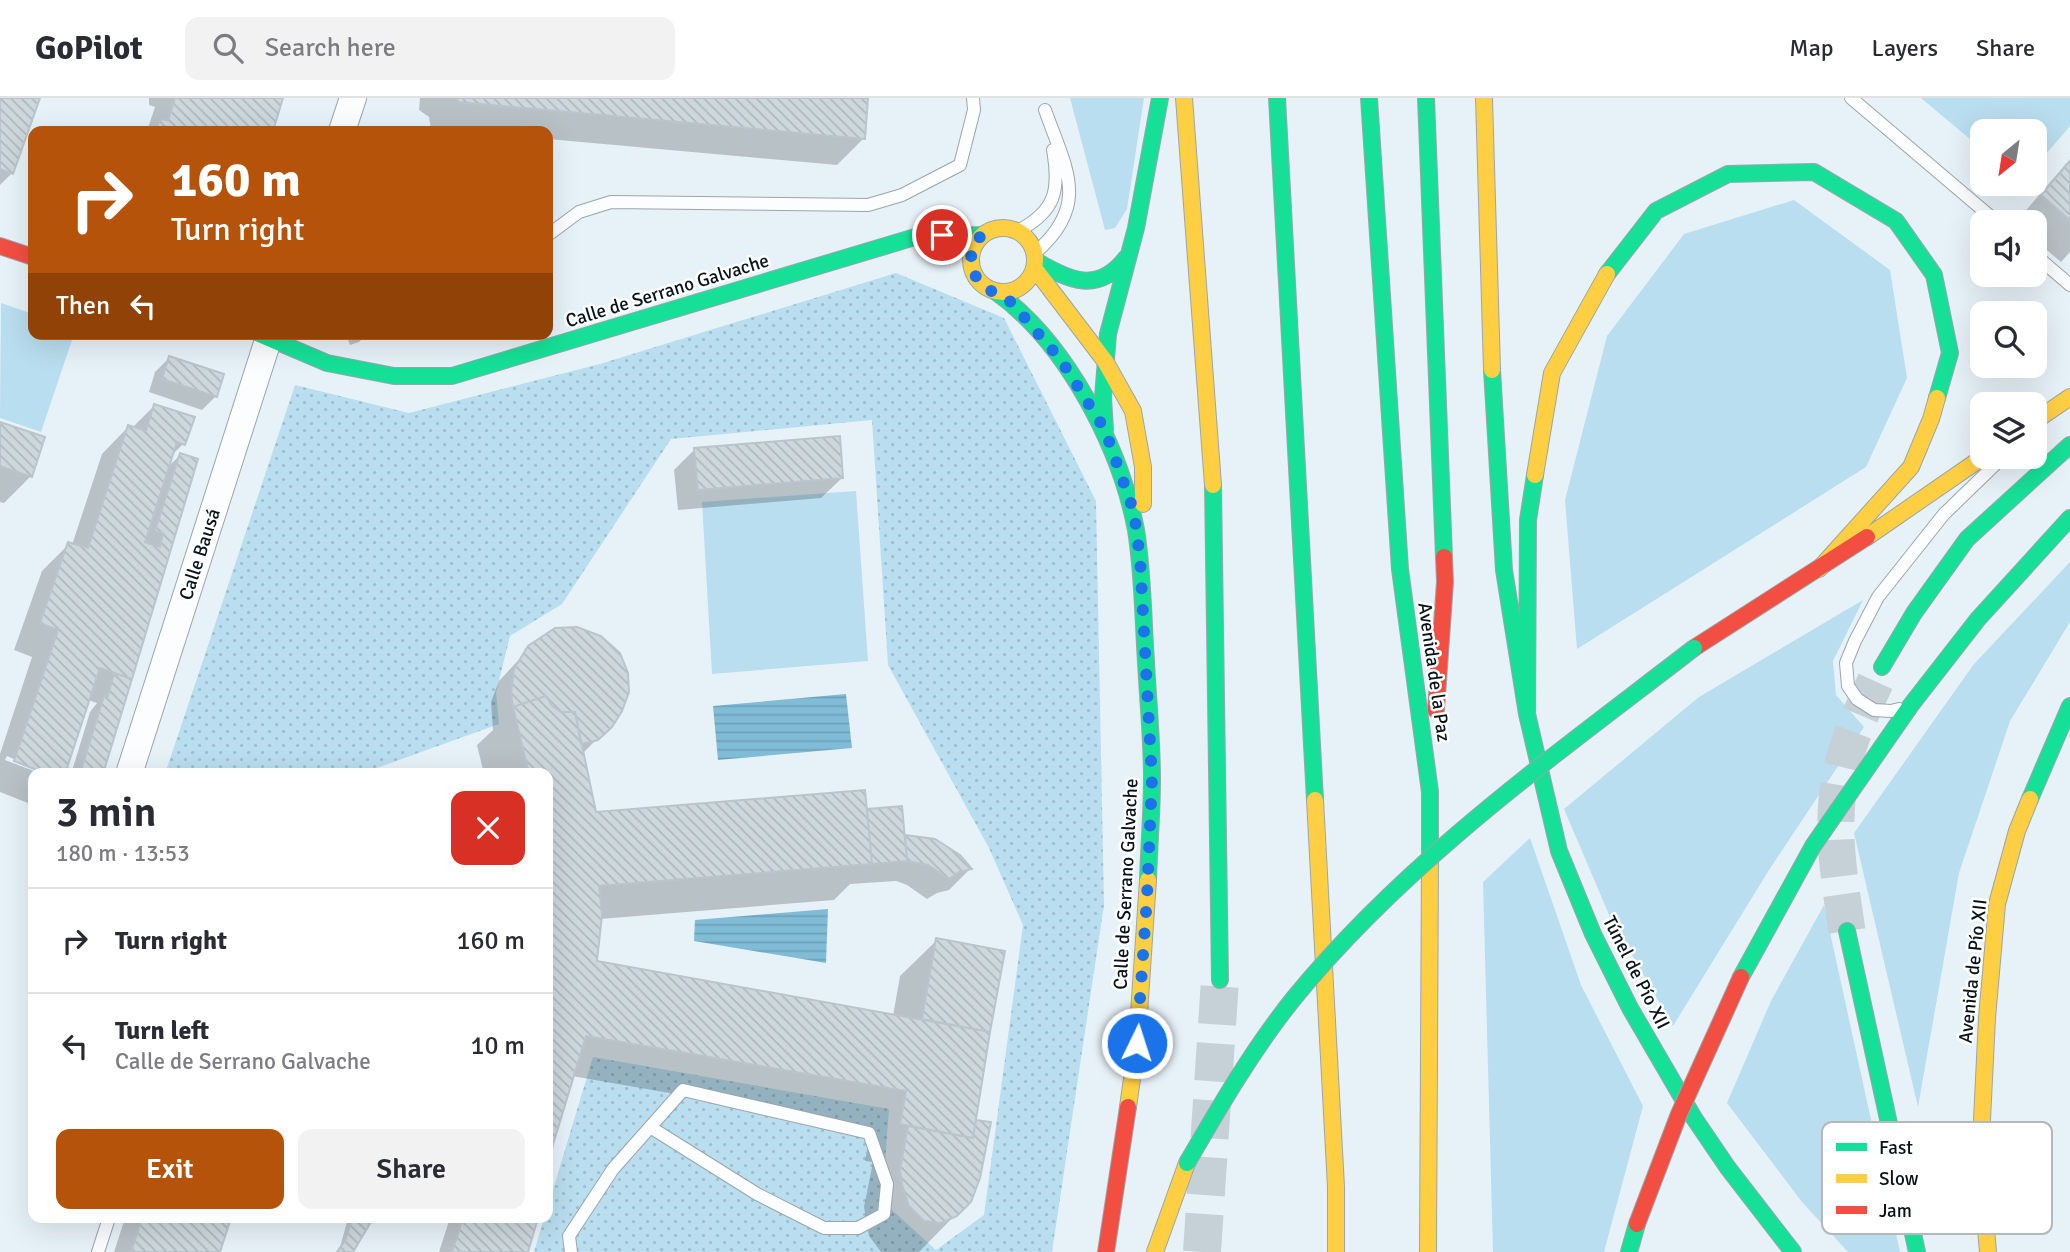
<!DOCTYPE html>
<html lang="en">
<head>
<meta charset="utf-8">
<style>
	:root { --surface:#fff; --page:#f2f2f3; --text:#2b2b33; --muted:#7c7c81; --line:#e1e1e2; --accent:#b45309 }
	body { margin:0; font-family:Signika,sans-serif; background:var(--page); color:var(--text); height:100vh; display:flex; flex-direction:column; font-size:26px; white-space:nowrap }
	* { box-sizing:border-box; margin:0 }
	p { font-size:23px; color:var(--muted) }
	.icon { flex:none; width:38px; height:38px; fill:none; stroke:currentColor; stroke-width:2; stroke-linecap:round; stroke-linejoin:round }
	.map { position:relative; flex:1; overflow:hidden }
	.panel { position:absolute; left:28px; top:670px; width:525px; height:455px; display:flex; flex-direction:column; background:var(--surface); border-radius:14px; box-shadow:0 7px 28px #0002 }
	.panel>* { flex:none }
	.banner { position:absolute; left:28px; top:28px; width:525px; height:214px; border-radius:14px; box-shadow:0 7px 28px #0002; background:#b45309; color:#fff; overflow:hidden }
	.needle { width:46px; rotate:210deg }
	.controls { position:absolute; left:1970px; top:21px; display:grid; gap:14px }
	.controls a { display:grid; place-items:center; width:77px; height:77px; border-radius:14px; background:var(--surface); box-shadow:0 7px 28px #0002; font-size:35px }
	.pin { position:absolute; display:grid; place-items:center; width:60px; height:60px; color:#fff; margin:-30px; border:4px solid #fff; border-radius:50%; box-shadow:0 2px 7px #0007 }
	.me { position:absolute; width:77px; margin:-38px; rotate:4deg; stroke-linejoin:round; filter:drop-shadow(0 0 5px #0008) }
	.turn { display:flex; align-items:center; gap:24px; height:147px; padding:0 28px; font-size:32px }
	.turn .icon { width:91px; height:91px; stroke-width:2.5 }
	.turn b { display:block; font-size:49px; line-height:60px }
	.then { display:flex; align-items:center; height:66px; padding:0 28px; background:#0003; gap:14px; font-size:26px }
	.round { display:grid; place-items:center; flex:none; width:74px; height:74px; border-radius:14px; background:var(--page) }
	.summary { display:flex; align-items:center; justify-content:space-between; height:119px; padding:0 28px }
	h1 { font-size:42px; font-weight:600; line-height:52px }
	.action { display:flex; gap:14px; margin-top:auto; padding:14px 28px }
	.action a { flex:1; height:80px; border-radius:14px; background:var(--accent); color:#fff; font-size:28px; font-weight:600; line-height:80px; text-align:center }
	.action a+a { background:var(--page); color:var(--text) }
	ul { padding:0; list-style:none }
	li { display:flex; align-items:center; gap:21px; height:105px; padding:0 28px; border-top:2px solid var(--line) }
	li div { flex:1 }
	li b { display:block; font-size:26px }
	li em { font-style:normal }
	header { display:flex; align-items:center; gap:42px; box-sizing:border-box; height:98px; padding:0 35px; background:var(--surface); border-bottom:2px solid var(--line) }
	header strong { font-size:33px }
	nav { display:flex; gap:38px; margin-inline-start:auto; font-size:24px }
	.search { width:490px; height:63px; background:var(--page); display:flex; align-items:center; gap:18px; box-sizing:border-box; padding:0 24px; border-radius:14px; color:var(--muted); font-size:26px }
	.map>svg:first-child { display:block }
</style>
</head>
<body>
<header>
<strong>GoPilot</strong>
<div class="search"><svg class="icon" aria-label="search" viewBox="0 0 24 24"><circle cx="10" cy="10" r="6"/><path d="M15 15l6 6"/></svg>Search here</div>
<nav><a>Map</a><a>Layers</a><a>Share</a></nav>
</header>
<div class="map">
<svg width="2070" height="1154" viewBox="0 0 2070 1154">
	<defs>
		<pattern id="park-dots" width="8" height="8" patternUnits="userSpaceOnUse" patternTransform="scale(1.75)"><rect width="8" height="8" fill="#b9deef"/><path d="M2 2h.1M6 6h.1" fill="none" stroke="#9ebecc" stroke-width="1.8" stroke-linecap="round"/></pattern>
		<pattern id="water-rules" width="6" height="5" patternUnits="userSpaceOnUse" patternTransform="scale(1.75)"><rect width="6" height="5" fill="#81bcd7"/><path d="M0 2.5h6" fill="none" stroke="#6ea1b8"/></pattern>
		<pattern id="building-back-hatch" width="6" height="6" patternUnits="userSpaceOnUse" patternTransform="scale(1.75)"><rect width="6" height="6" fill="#cdd8dd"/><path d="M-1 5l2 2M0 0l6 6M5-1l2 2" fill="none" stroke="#afb8bd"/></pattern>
	</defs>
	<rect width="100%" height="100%" fill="#e7f2f8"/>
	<path fill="#b9deef" d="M1070,0H1144L1127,111L1115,130L1105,132Z
		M1921,0H2070V28L2035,69V33H1983V52Z
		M1794,102L1890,172L1907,280L1866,369L1577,551L1565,402L1607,238L1684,136Z
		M1,205L33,216V236H74L41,334L0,320Z
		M856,393L868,563L712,576L702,404Z
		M2070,464V524L2010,623L1959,775L1918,1009L1854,735L1974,566Z
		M1863,502L1833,563L1836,597L1864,629L1769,772L1673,928L1610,819L1564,711L1699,599Z
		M1530,740L1581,887L1643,1008L1604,1154H1493L1483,784Z
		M1824,807L1900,1154H1848L1802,1104L1727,1005L1771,903Z"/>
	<path fill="url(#park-dots)" d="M896,175L1004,220L1096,403L1104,807L1052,1154H534L544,1120H548V1108L593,959L889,1011L882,1103L936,1152L984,1117L1023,827L989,750L888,567L872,322L671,341L562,506L510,538L496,595L499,626L363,675L165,676L295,287L409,315L600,266Z"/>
	<path fill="url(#water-rules)" d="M846,596L852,650L718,662L713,608Z
		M828,811L826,865L694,843L695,822Z"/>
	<path fill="#0003" fill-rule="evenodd" d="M0,0H38L12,75L0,87Z
		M149,0H282L272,33H147L155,9L149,7Z
		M420,0H867L864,40L837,67L548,41V33H462L431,31L429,19L419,12Z
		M2070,61V154L2061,164L2035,142V124H2016Z
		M346,236H366V237L359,244L350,247Z
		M169,260L216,298L202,312L149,294L155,274Z
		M154,308L183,346L171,358L167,370L180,357L196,362L130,581L101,676H49L7,658L5,662L42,676H33V707L0,694V656L32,559L14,552L42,473L69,446L72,447L102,356L128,329L132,330ZM88,602L97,605L90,614L72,673L65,671Z
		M0,325L43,340L30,379L4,405L0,404Z
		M695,351L842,380L821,400L678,412L674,372Z
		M556,531L610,628L582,656L594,716L866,715L868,713L903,739L934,743L970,771L949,792L937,795L927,801L907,787L896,783L850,786L834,802L600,821L595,864L893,918L900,878L937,842L1003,854L974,1024L989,1026L969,1103L919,1154H881L869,1138L864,1109L873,1064L865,1063L871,1030L572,978L548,1058V676H484L477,647L493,632L491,604L499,583L538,541Z
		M125,1120H229L219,1153L221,1154H114Z
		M351,1120H358L351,1154H336L340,1149L347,1124Z
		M450,1120H536L526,1154H439Z"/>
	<path fill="url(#building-back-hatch)" stroke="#bac5cb" stroke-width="2" d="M0,0H40L13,76L0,71Z
		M175,0H283L273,33H156L159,24L163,21L168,23Z
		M457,0H868L865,41L458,4Z
		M2070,63V122L2041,97Z
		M169,258L224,276L217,299L162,281Z
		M154,306L195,319L185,347L177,344L145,444L160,449L163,435L155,433L180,355L198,361L132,581L100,570L67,670L75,673L74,676H47L14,663L58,532L40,525L68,444L88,450L128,327L146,333Z
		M0,324L45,339L32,379L0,368Z
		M840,338L843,380L698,392L694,350Z
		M577,529L601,538L620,555L628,575L629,594L622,613L612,629L598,642L581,646L575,614H561L552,608L546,598L513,609L511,596L514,571L528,548L555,530Z
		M114,575L132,581L103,676H80L104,598H108Z
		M546,598L552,608L561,614H575L596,714L865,692L872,766L599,788L602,817L597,863L990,934L973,1040L900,1026L906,993L586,938L548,1063V676H529L513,609Z
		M902,708L907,763L872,766L867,711Z
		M905,737L935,741L960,757L972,771L959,774L949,781L928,767L907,763Z
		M936,840L1005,853L990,934L922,921Z
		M976,1022L991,1024L980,1080L971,1104L957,1118L941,1125L924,1123L909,1108L902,1086L900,1072L908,1028L973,1040Z
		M142,1120H231L220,1154H131Z
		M352,1120H363L371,1124L353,1154H337L346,1141Z
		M463,1120H538L528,1154H452Z"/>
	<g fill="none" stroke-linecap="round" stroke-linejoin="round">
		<path stroke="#c6d1d7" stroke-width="37" stroke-dasharray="37 18" stroke-linecap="butt" d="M1847,833C1840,785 1831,735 1839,686C1845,646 1865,607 1882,569"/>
		<path stroke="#c6d1d7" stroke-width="38" stroke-dasharray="38 19" stroke-linecap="butt" d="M1202,1154L1220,882"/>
		<g stroke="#9ba5ab" stroke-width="14">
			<path id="lane" d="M1851,0L1997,124
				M1018,133C1056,113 1060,92 1053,52
				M548,137L579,114L611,104L868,107L902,97L960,67L974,12L973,0
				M1035,155C1091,107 1066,71 1045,12
				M2035,157L2070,187
				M1899,611L1891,613L1874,612L1857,601L1848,588L1846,565L1855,543L1878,499L1944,416L2003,359
				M98,1154L109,1120
				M571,1154L569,1138L613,1071L683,992L869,1035L887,1086L884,1116L858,1130H824L757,1096L650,1029"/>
		</g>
		<g stroke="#9ba5ab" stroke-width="28">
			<path id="street" d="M342,33L353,0
				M129,676L270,236"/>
		</g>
		<g stroke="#9ba5ab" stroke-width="18">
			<path id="fast" d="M1277,0L1315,702
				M1369,0L1400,471L1430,694V761
				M1426,0L1444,459
				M1036,163C1070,183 1098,196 1126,160
				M1607,176L1656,113L1728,76L1814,74L1896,123L1934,177L1950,255L1937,300
				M996,194C1066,244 1120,348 1136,432C1143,475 1143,520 1146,564C1148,603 1152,642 1152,681C1152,714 1149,748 1148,782
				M259,236L327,265L394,278H452L915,139L982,137
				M1492,272L1504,472L1527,616
				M1105,332L1103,299L1108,236L1136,130L1160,0
				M1535,377L1528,422L1527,616L1559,753L1593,836L1630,910L1694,1020L1728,1070L1793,1154
				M1213,387L1220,882
				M1882,569L1914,515L1967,441L2070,347
				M2030,701L2070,608
				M1847,833L1917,1154
				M1741,879L1813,748L1911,607L1978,521L2070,420
				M1629,1154L1637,1126"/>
		</g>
		<g stroke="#9ba5ab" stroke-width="18">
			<path id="slow" d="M1184,0L1213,387
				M1484,0L1492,272
				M971 162a32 32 0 1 1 64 0a32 32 0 1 1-64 0Z
				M1035,171L1105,263L1133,313L1143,369V406
				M2035,323L2070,299
				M1535,377L1552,275L1607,176
				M1867,439L1983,359
				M1819,471L1911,369L1931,321L1937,300
				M1315,702L1336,1089V1154
				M1128,1009L1137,945L1148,782
				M1155,1154L1187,1065
				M1428,1154L1430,761
				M1988,1154L1980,1062L1987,920L1997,806L2017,733L2030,701"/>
		</g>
		<g stroke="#9ba5ab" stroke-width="18">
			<path id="jam" d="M0,148L33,159
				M1694,550L1867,439
				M1436,612L1445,484L1444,459
				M1106,1154L1128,1009"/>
		</g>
		<use href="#lane" stroke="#fbfdfe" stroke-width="12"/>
		<use href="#street" stroke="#fbfdfe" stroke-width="26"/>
		<use href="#fast" stroke="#16e098" stroke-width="16"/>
		<use href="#slow" stroke="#ffcf43" stroke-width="16"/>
		<use href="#jam" stroke="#f24e42" stroke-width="16"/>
		<g stroke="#9ba5ab" stroke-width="18" stroke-linecap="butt">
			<path id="fast-bridge" d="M1187,1065C1220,1008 1253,951 1294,900C1407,762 1554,658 1694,550"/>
		</g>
		<g stroke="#9ba5ab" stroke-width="18" stroke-linecap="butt">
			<path id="jam-bridge" d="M1637,1126L1679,1016L1741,879"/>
		</g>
		<use href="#fast-bridge" stroke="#16e098" stroke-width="16"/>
		<use href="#jam-bridge" stroke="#f24e42" stroke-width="16"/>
	</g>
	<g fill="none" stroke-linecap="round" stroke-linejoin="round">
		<path stroke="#1a73e8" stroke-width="12" stroke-dasharray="0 21.6" d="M942,137H982L975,144L971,154L972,174L986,190L1011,204L1061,262L1105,332L1134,414L1140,460L1152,681L1147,799L1137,945"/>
	</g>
	<g text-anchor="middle" stroke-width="5" stroke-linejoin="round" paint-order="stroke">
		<g font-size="19" fill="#081319" stroke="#fff">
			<text transform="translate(667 192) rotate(-17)" y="7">Calle de Serrano Galvache</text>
			<text transform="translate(199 456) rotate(-72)" y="7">Calle Bausá</text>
			<text transform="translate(1435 574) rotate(82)" y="7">Avenida de la Paz</text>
			<text transform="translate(1125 786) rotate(-87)" y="7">Calle de Serrano Galvache</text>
			<text transform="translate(1972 873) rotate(-84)" y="7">Avenida de Pío XII</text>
			<text transform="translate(1637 874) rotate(63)" y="7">Túnel de Pío XII</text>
		</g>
	</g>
	<rect x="1822" y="1024" width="230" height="112" rx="10" fill="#fff" stroke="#b5b8ba" stroke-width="2"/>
	<rect x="1836" y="1045" width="31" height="8" fill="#16e098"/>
	<rect x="1836" y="1076" width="31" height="9" fill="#ffcf43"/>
	<rect x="1836" y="1108" width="31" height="8" fill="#f24e42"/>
	<g font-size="19" fill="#081319">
		<text x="1879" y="1056">Fast</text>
		<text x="1879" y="1087">Slow</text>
		<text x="1879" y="1119">Jam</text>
	</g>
</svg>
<div class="controls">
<a><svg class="needle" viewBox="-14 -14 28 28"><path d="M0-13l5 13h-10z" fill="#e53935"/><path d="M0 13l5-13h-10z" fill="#7c7c81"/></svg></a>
<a><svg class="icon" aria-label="sound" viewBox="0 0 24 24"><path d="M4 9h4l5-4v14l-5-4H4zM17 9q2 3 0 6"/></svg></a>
<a><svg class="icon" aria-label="search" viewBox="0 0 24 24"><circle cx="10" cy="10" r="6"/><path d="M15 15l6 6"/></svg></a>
<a><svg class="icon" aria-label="layers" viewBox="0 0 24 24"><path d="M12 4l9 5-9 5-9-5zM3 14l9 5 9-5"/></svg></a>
</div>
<div class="pin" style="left:942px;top:137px;background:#d93025"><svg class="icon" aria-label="arrive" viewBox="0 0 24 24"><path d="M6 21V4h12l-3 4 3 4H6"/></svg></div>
<svg class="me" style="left:1137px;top:945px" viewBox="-20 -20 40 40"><circle r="17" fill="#1a73e8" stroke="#fff" stroke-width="3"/><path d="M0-11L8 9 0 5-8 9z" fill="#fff"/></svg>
<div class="banner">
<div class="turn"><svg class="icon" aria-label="right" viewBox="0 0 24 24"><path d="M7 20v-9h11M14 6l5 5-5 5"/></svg><div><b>160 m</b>Turn right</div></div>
<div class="then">Then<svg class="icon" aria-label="left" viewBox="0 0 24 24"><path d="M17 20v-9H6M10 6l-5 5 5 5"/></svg></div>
</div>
<section class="panel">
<div class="summary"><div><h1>3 min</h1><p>180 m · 13:53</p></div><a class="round" style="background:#d93025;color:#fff"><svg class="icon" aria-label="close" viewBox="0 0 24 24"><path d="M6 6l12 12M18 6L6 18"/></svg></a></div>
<ul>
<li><svg class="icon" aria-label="right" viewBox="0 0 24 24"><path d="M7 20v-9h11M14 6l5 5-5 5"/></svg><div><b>Turn right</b></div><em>160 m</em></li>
<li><svg class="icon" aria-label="left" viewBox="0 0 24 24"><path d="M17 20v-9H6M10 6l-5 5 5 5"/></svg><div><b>Turn left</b><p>Calle de Serrano Galvache</p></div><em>10 m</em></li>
</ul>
<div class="action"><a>Exit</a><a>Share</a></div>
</section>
</div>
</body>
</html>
